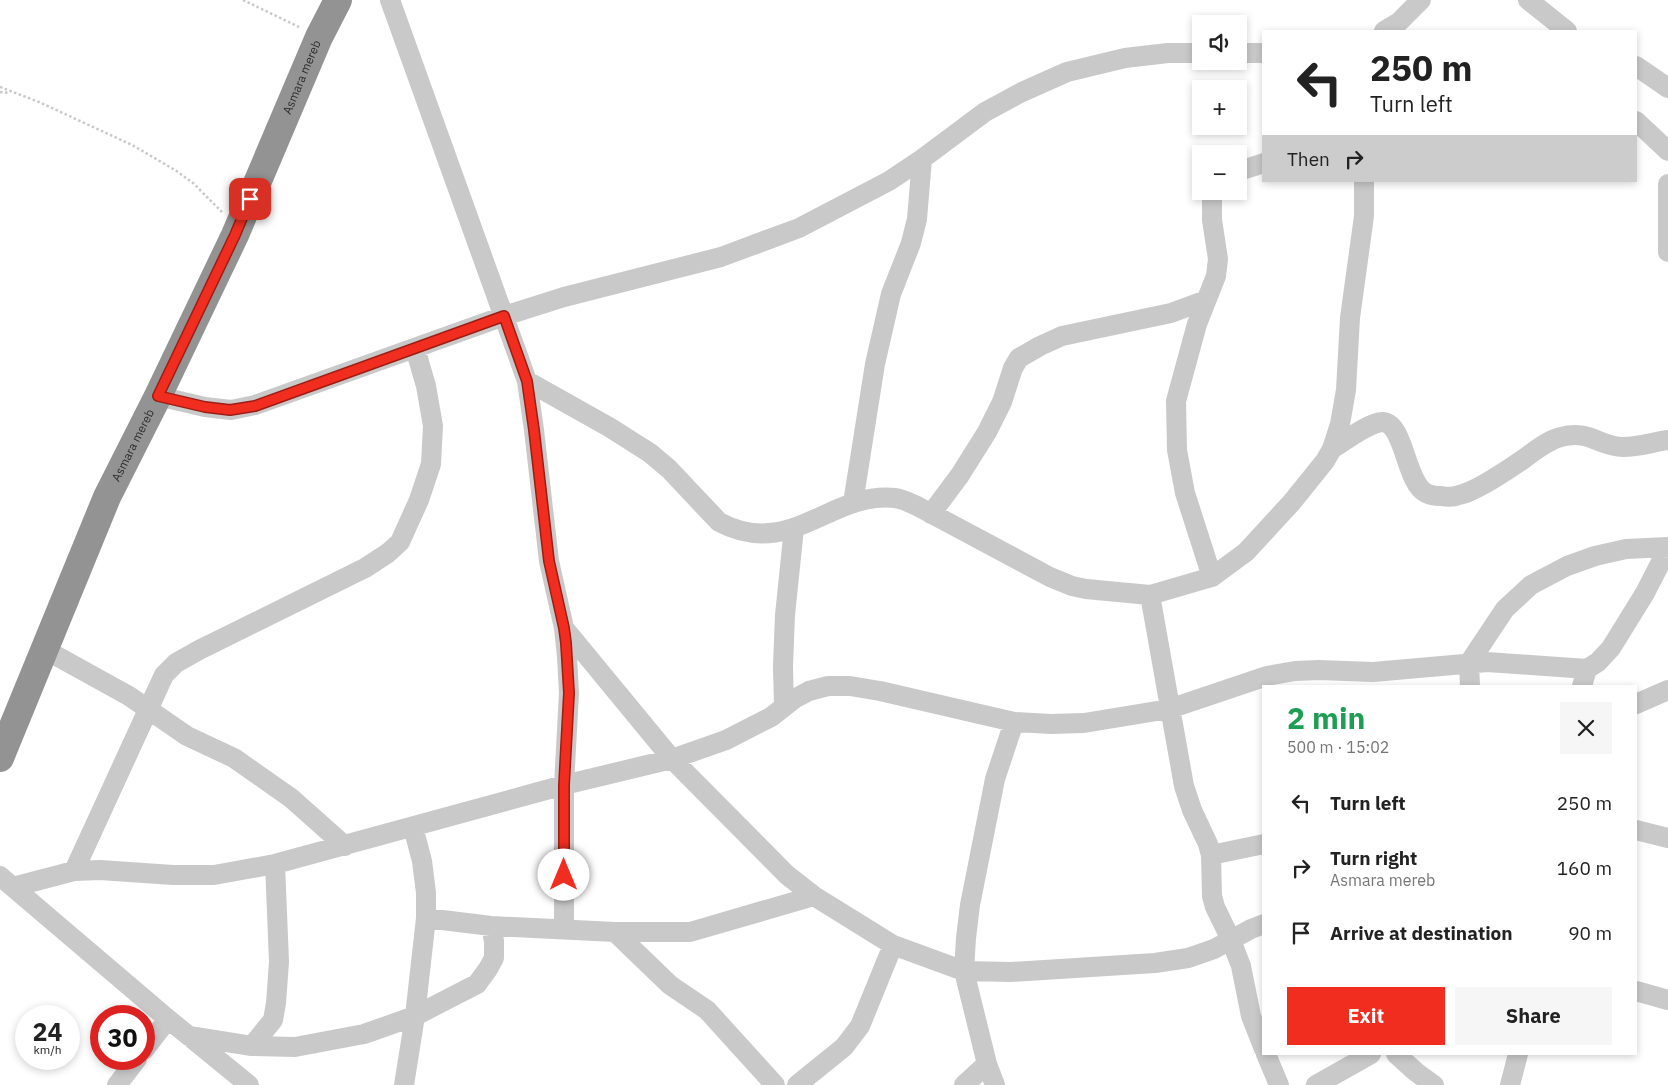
<!DOCTYPE html>
<html lang="en">
<head>
<meta charset="utf-8">
<style>
	:root { --surface:#fff; --page:#f6f6f6; --text:#222; --muted:#767676; --accent:#f12d1f }
	body { margin:0; font-family:"IBM Plex Sans",sans-serif; background:var(--page); color:var(--text); height:100vh; display:flex; flex-direction:column; font-size:19px; white-space:nowrap }
	* { box-sizing:border-box; margin:0 }
	p { font-size:16px; color:var(--muted) }
	.icon { flex:none; width:28px; height:28px; fill:none; stroke:currentColor; stroke-width:2; stroke-linecap:round; stroke-linejoin:round }
	.map { position:relative; flex:1; overflow:hidden }
	.sheet { position:absolute; left:1262px; top:685px; width:375px; height:370px; display:flex; flex-direction:column; background:var(--surface); border-radius:0px; box-shadow:0 2px 8px #0003 }
	.sheet>* { flex:none }
	.guide { position:absolute; left:1262px; top:30px; width:375px; height:152px; border-radius:0px; box-shadow:0 2px 8px #0003; background:#fff; color:var(--text); overflow:hidden }
	.buttons { position:absolute; left:1192px; top:15px; display:grid; gap:10px }
	.buttons a { display:grid; place-items:center; width:55px; height:55px; border-radius:0px; background:var(--surface); box-shadow:0 2px 8px #0003; font-size:25px }
	.speed { position:absolute; left:15px; top:1005px; display:flex; gap:10px; font-size:25px; font-weight:700; text-align:center }
	.speed>* { display:grid; place-content:center; width:65px; height:65px; border-radius:50%; background:var(--surface); box-shadow:0 2px 8px #0003; line-height:1 }
	.speed small { font-size:12px; font-weight:400 }
	.speed .limit { border:8px solid #d22; background:#fff; color:#111 }
	.pin { position:absolute; display:grid; place-items:center; width:42px; height:42px; color:#fff; margin:-21px; border-radius:10px; box-shadow:0 2px 8px #0006 }
	.me { position:absolute; width:55px; margin:-28px; rotate:0deg; stroke-linejoin:round; filter:drop-shadow(0 0 4px #0008) }
	.turn { display:flex; align-items:center; gap:18px; height:105px; padding:0 25px; font-size:22px }
	.turn .icon { width:65px; height:65px; stroke-width:2.5 }
	.turn b { display:block; font-size:35px; line-height:42px }
	.then { display:flex; align-items:center; height:48px; padding:0 25px; background:#0003; gap:10px; font-size:19px }
	.round { display:grid; place-items:center; flex:none; width:52px; height:52px; border-radius:0px; background:var(--page) }
	.summary { display:flex; align-items:center; justify-content:space-between; height:85px; padding:0 25px }
	h1 { font-size:30px; font-weight:700; line-height:38px; color:#1e9e55 }
	.action { display:flex; gap:10px; margin-top:auto; padding:10px 25px }
	.action a { flex:1; height:58px; border-radius:0px; background:var(--accent); color:#fff; font-size:20px; font-weight:700; line-height:58px; text-align:center }
	.action a+a { background:var(--page); color:var(--text) }
	ul { padding:0; list-style:none }
	li { display:flex; align-items:center; gap:15px; height:65px; padding:0 25px }
	li div { flex:1 }
	li b { display:block; font-size:19px }
	li em { font-style:normal }
	.map>svg:first-child { display:block }
</style>
</head>
<body>
<div class="map">
<svg width="1668" height="1085" viewBox="0 0 1668 1085">
	<rect width="100%" height="100%" fill="#fff"/>
	<g fill="none" stroke-linecap="round" stroke-linejoin="round">
		<path stroke="#c9c9c9" stroke-width="2.5" stroke-dasharray="2.5 2.5" stroke-linecap="butt" d="M243,0L299,27
			M0,87L39,102L132,145L175,170L193,183L222,212
			M0,92L10,93"/>
		<path stroke="#c9c9c9" stroke-width="20" d="M390,0L527,381L534,430L549,561L564,628L567,657L569,693L564,785V929
			M1528,0L1567,31
			M1384,31L1399,22L1421,0
			M1239,53H1264
			M1636,66L1668,88
			M1636,121L1668,151
			M1239,171L1264,163
			M1668,184V252
			M527,381L609,427L650,453L669,469L719,522C791,560 830,491 895,498C903,499 910,503 917,506L1050,577L1072,586L1086,589L1150,595L1212,577L1246,552L1292,502L1325,461L1332,449L1340,424L1346,390L1350,318L1364,216V181
			M158,396L205,407L231,410L255,405L504,316L564,297L721,257L799,228L889,181L922,159L985,112L1022,92L1067,72L1125,58L1168,53H1201
			M1332,449C1345,441 1368,423 1382,422C1405,422 1405,483 1426,493C1429,495 1437,496 1441,496C1446,497 1454,497 1459,495C1475,492 1511,468 1525,458C1536,450 1548,440 1561,437C1589,429 1600,447 1623,447C1638,447 1654,442 1668,440
			M853,503L875,364L891,294L911,243L917,219L922,159
			M931,514L960,475L987,432L1002,402L1013,368L1019,358L1040,346L1062,336L1171,313L1206,300
			M1212,577L1185,493L1177,450L1176,401L1197,324L1216,276L1218,259L1212,220V194L1214,191
			M1150,595L1184,786L1192,810L1208,844L1211,855L1212,896L1215,907L1231,940L1241,966L1251,1016L1264,1049
			M564,628L672,759L787,875L814,896L893,945L964,971L1011,972L1155,963L1188,958L1214,949L1251,929L1264,924
			M44,649L129,696L187,736L234,758L291,798L345,846
			M1470,686L1469,663L1505,609L1531,585L1567,566L1595,556L1626,549L1668,547
			M1582,686L1587,669
			M1636,704L1668,690
			M784,707L783,666L785,615L794,528
			M1636,830L1668,838
			M1211,855L1264,844
			M74,871L164,675L176,663L199,650L365,568L388,553L400,542L419,500L431,464L433,426L426,386L415,348
			M0,876L168,1019L249,1085
			M13,887L74,871L100,870L173,875H214L275,864L564,785L672,759L726,740L771,717L794,699L809,691L828,686H850L880,691L1014,722L1051,724L1084,723L1169,709L1267,676L1295,671L1319,670L1373,672L1487,662L1587,669L1598,662L1611,648L1645,593L1668,548
			M426,918L491,926L615,932H690L814,896
			M615,932L670,985L707,1010L775,1085
			M1636,991L1668,1000
			M189,1036L252,1046L295,1047L364,1034L415,1016L477,984L488,969L494,958V941L491,926
			M252,1046L273,1020L276,1003L279,962L275,864
			M144,1050L168,1019
			M1266,1054L1279,1085
			M1396,1054L1416,1072L1434,1085
			M117,1085L137,1059
			M404,1085L415,1016L426,918V893L422,861L413,827
			M797,1085L844,1047L860,1026L893,945
			M964,1085L987,1064
			M995,1085L987,1064L964,971L966,938L970,905L995,779L1014,722
			M1316,1085L1371,1054
			M1510,1085L1518,1054"/>
		<path stroke="#939393" stroke-width="28" id="s1" d="M0,758L107,497L158,396L235,235L319,37L338,0"/>
	</g>
	<g fill="none" stroke-linecap="round" stroke-linejoin="round">
		<g stroke="#9d1d14" stroke-width="12">
			<path id="route" d="M250,199L235,235L158,396L205,407L230,410L255,406L504,316L527,381L534,430L549,561L564,628L566,643L569,693L564,785V875"/>
		</g>
		<use href="#route" stroke="#f12d1f" stroke-width="9"/>
	</g>
	<g text-anchor="middle" stroke-width="5" stroke-linejoin="round" paint-order="stroke">
		<g font-size="12" fill="#2c2c2c" stroke="#fff">
			<text dy="4" stroke="none"><textPath href="#s1" startOffset="745">Asmara mereb</textPath></text>
			<text dy="4" stroke="none"><textPath href="#s1" startOffset="340">Asmara mereb</textPath></text>
		</g>
	</g>
</svg>
<div class="buttons">
<a><svg class="icon" aria-label="sound" viewBox="0 0 24 24"><path d="M4 9h4l5-4v14l-5-4H4zM17 9q2 3 0 6"/></svg></a>
<a>+</a>
<a>−</a>
</div>
<div class="speed"><div>24<small>km/h</small></div><div class="limit">30</div></div>
<div class="pin" style="left:250px;top:199px;background:#d93025"><svg class="icon" aria-label="arrive" viewBox="0 0 24 24"><path d="M6 21V4h12l-3 4 3 4H6"/></svg></div>
<svg class="me" style="left:564px;top:875px" viewBox="-20 -20 40 40"><circle r="19" fill="#fff"/><path d="M0-13L10 11 0 6-10 11z" fill="#f12d1f"/></svg>
<div class="guide">
<div class="turn"><svg class="icon" aria-label="left" viewBox="0 0 24 24"><path d="M17 20v-9H6M10 6l-5 5 5 5"/></svg><div><b>250 m</b>Turn left</div></div>
<div class="then">Then<svg class="icon" aria-label="right" viewBox="0 0 24 24"><path d="M7 20v-9h11M14 6l5 5-5 5"/></svg></div>
</div>
<section class="sheet">
<div class="summary"><div><h1>2 min</h1><p>500 m · 15:02</p></div><a class="round"><svg class="icon" aria-label="close" viewBox="0 0 24 24"><path d="M6 6l12 12M18 6L6 18"/></svg></a></div>
<ul>
<li><svg class="icon" aria-label="left" viewBox="0 0 24 24"><path d="M17 20v-9H6M10 6l-5 5 5 5"/></svg><div><b>Turn left</b></div><em>250 m</em></li>
<li><svg class="icon" aria-label="right" viewBox="0 0 24 24"><path d="M7 20v-9h11M14 6l5 5-5 5"/></svg><div><b>Turn right</b><p>Asmara mereb</p></div><em>160 m</em></li>
<li><svg class="icon" aria-label="arrive" viewBox="0 0 24 24"><path d="M6 21V4h12l-3 4 3 4H6"/></svg><div><b>Arrive at destination</b></div><em>90 m</em></li>
</ul>
<div class="action"><a>Exit</a><a>Share</a></div>
</section>
</div>
</body>
</html>
